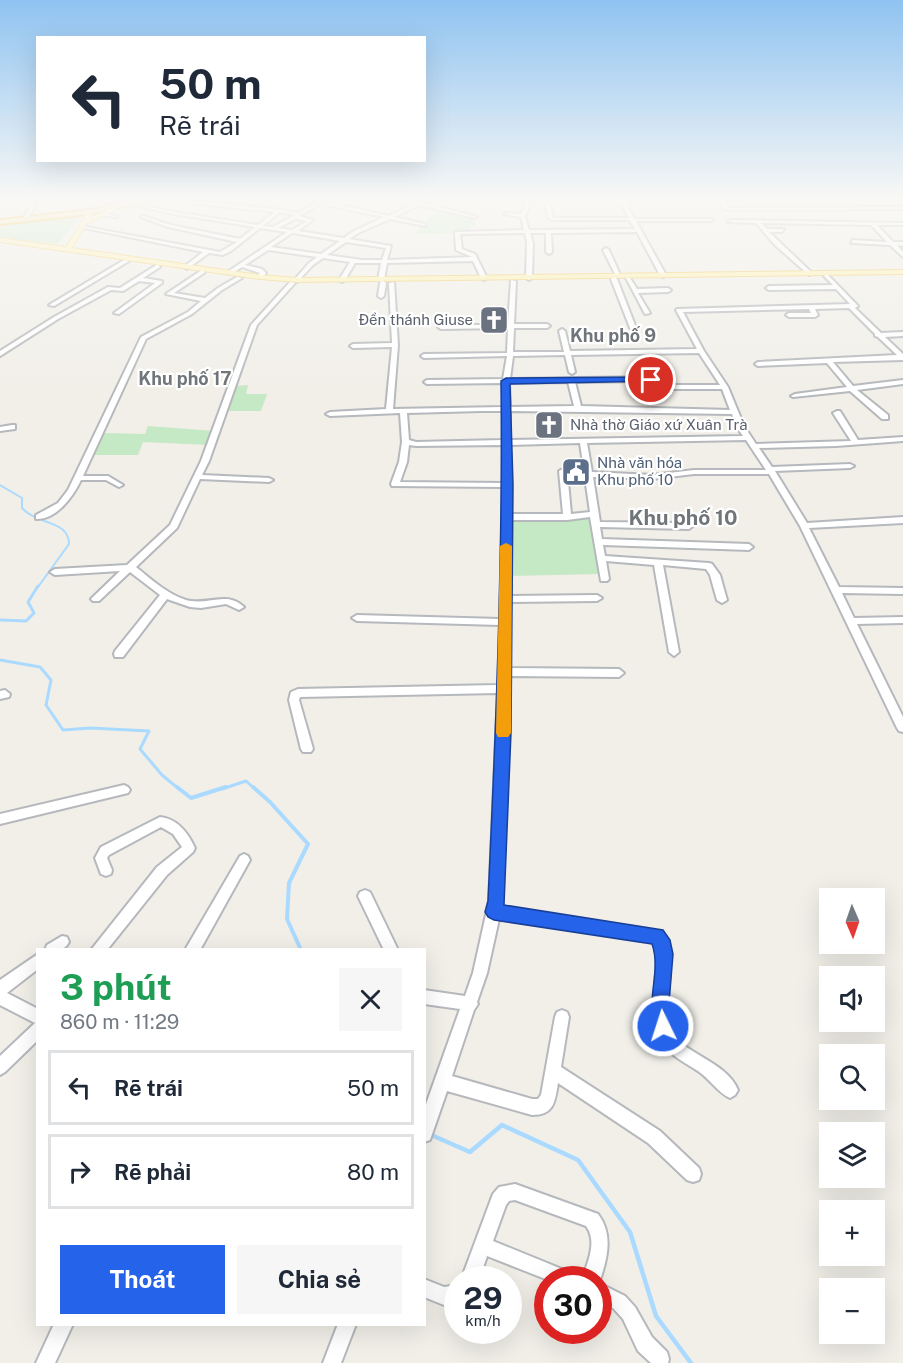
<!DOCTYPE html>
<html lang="vi">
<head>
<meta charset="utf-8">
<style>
	:root { --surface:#fff; --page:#f6f6f7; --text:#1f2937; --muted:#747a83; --line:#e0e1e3; --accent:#2563eb }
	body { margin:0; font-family:"Public Sans",sans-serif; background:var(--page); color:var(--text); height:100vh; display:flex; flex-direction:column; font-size:22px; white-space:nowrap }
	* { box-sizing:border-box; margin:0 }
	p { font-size:20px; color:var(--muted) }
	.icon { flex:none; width:33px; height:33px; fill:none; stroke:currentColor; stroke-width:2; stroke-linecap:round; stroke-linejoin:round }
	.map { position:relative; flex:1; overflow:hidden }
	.sheet { position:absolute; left:36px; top:948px; width:390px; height:378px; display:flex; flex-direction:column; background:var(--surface); border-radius:0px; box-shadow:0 6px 24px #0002 }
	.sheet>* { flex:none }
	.hud { position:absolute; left:36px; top:36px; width:390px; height:126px; border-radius:0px; box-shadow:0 6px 24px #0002; background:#fff; color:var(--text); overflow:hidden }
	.needle { width:39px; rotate:178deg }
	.buttons { position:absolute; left:819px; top:888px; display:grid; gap:12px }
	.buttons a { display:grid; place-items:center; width:66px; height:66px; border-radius:0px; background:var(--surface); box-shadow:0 6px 24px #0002; font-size:30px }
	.speed { position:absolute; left:444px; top:1266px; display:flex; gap:12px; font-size:30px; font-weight:700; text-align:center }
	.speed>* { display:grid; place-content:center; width:78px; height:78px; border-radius:50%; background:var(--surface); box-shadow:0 6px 24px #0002; line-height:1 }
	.speed small { font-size:15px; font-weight:400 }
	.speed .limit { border:9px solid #d22; background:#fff; color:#111 }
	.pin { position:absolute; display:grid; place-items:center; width:51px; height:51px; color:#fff; margin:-26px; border:3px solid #fff; border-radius:50%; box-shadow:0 2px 6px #0007 }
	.me { position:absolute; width:66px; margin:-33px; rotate:356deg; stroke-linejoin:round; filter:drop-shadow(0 0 4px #0008) }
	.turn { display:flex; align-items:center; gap:21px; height:126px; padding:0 24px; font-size:27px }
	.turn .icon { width:78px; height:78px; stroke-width:2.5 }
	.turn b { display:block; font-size:42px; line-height:51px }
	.round { display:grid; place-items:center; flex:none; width:63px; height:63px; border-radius:0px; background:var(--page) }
	.head { display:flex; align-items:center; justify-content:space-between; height:102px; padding:0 24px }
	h1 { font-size:36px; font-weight:700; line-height:45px; color:#1e9e55 }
	.primary-button { display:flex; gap:12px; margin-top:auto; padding:12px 24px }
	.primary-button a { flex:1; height:69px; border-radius:0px; background:var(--accent); color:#fff; font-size:24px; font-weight:700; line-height:69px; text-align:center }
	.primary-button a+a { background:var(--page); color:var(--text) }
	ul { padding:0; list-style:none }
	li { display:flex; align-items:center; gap:18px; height:75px; margin:0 12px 9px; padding:0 12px; border:3px solid var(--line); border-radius:0px }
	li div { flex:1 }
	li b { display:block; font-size:22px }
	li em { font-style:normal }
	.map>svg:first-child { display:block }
</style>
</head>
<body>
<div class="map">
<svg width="903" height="1363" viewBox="0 0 903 1363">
	<rect width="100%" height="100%" fill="#f1efe8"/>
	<path fill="#c5e8c5" d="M446,210L471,216L477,225L470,227L471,233L415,234L431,216Z
		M73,217L81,218L57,244L0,238V225Z
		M248,385L246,394H267L261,411H226L235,386Z
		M148,426L214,431L209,445L143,442L138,455H90L101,433L145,434Z
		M592,517L600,574L509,576V519Z"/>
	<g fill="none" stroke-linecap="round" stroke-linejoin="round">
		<path stroke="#aadaff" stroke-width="2" d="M0,485L22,498V508C37,525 69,520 69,544L38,587"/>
		<path stroke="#aadaff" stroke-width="3" d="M0,620L26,621L34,613L28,602L38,586
			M0,660L40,667L51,680L46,705L63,730L90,728L149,731L140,749L162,775L179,789
			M222,789L246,781L255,789"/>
		<path stroke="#aadaff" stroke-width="4" d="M177,787L191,798L226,787
			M253,787L270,802L308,844L289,883L287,919L301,950"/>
		<path stroke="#aadaff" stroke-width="4.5" d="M429,1134L470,1152L502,1125L578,1160L630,1232L656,1316L691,1363"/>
		<g stroke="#b5b8bc" stroke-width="4">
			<path id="minor" d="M97,200H112V201L110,202Z
				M162,200H184L267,208L299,213L316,203L300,200L337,204L389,216L415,203L405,200L419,202L429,200L424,203L477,217L475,218L420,205L394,217L425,224V226L390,219L358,233L349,239L391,246L387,260L472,257L456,250L455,232L524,230L521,217L504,214L506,213L521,214L526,203H476L478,201L724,200L728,207L730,208L903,207V209L730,210L724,209L720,202L626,203L635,219H711L713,220L711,221H636L666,275L663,277L660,275L637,232L551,233L552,252L549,254L546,252V233H530L533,243L532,278L529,280L526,278L527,243L525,233L460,234L462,249L475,254L487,278L484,280L481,278L473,261L387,263L384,280L381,282L378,280L381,263H355L345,280L342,282L339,280L350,262L323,258L313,265L297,282L294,280L295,279L309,263L317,257L268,250L245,265L262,269L266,273L262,278L257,277L260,273L242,267L231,274L226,273L287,232L260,228L231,251L223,255L209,253L187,269L184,267L185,266L203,252L79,227L81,226L220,252L237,242L168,227L141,217L143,216L171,225L240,239L255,227L174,214L128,204L130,203L174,212L258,225L275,212ZM531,203H545L548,218L553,220H629L635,229L529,230L525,216ZM550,203H621L629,218H553ZM321,204L384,217L354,231L344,238L298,231L313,220L299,216ZM280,212L295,215L273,227L263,226ZM295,219L307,221L292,230L278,228ZM292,233H293L340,241L321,254L271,247ZM346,242L386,248L382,260H362L327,255Z
				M33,202L37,203L26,221H22Z
				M103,213L117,216L115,217L101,215Z
				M730,220L903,223V225H877L893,242H903V246L897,245L903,252V257L890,245L851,243L853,240L887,242L871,225L761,223L767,229H784L782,232H769L811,272L812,273L809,275L775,245L756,223L728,222Z
				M606,248L609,250L621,277L616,276L603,250Z
				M124,260L129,261L54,306L49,305Z
				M158,264L160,267L143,278L162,281V283L119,314L114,313L155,283L139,281L123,291L111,290L58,319L0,356V351L54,317L108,287L120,288Z
				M202,270L205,272L204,273L174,293L205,298L218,288L237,277L242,278L222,290L192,314L146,339L83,476H108L123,485L119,487L106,480H81C73,497 56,520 36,519V515L58,503L68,490L141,337L188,312L201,301L166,294Z
				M827,274L857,305L858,306L855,308L881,333L903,332V336L885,337L903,354V360L833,362L853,386L903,380V384L857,390L888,415V419H882L850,391L793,397L791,396L795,394L847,387L827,363L758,366L755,364L758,362L897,355L878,337L875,336V334L849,308L815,309L818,315L815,317H789L786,315L789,313H811L809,309L683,312L704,351L728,387L744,426L756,444L851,441L833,413L837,411H840L858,440L903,437V441L836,446L759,448L772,467L850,464L854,466L850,468L775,471L807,523L903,517V523L809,528L839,587L903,588V594L842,593L854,618L903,617V623L857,624L903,717V732L899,731L897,728L800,526L769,474H694L652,479L593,477L600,522L689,523L693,526L689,529L600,527L602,539L749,544L753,547L749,550L603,545L605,556L709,563L712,564L720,575L727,600L722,603L717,600L710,575L706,569L663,565L679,652L674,656L669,652L654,565L606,561L609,579L607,581H601L590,517L567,520H511L510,596L597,595L602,598L597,601L510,602L509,668L619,669L624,673L619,677L509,676V732L501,907L662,932C681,965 658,1004 672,1032C683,1054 726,1061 738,1090L735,1095L730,1098C718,1093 709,1078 698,1071C689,1065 679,1060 671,1053C648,1033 654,1000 656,974C656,963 658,951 653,942L499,919L487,973L477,1002L478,1004L474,1010L452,1076L532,1099H538L541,1095L555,1017L557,1012L562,1010L567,1012L569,1017L561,1067L660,1131L699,1168L701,1174L699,1180L693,1182L687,1180L648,1143L558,1083C555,1102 554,1115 532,1115L447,1091L430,1140L424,1142V1110L460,1009L424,1004V990L465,996L473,973L489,901L498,693L300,697L299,700L313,749L311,752H303L301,749L289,700L291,692L298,689L498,685L500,625L357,621L352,618L357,615L500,619L503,487L392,486L391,484L399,462L402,442L400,413L330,416L326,414L330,412L386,409L392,347L353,348L350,346L353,344L392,343L389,283L394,282L398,345L393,409L503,407V383L427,384L424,382L427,380L503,379L507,356L424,358L421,356L424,354L507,353L508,328L441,329L438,327L441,325H508L511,280L516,281L514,324H547L550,326L547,328H514L513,352H564L559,331L562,329L565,331L570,351L697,349L676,310L677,309L850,304L836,289L769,290L766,288L769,286L833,285L824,276ZM699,353L720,385H658L650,377L510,379L513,356L565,355L569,372L572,374L575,372L571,355ZM648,381L656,389H722L730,410L581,406L575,382ZM568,382L574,406L510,407L509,383ZM481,411H503V440L416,442L409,440L407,413ZM510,411L732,414L736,426L743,436L510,440ZM746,440L766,470H694L652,475L592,472L587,443ZM580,443L590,512L571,514L567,471L563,469L559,471L563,514H511L510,445ZM409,445L416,446L503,445V483L400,482L407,462Z
				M614,277L617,279L638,333L637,334L632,333L611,279Z
				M626,278H630L637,289L668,288L671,290L668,292L638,293L650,313L645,314Z
				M383,281L386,283L384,296L381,298L378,296L380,283Z
				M290,282L295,283L257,325L209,461L202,475L269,478L273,480L269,482L200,479L177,528L136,567C151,579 167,594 186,600C208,606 227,590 244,607L239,610L226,604L201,608L190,607L167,599L123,657H115L114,654L115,651L160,595L130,572L99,601H93L91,599L93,597L120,571L55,575L50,572L55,569L127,565L170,525L201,461L251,325Z
				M12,425H15V429L0,431V427Z
				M5,690L10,694L9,697L0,699V691Z
				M124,785L128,787L130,790L128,793L0,824V814Z
				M160,817C178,819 188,833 195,848L193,852L167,875L107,950H91L157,867L182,847L173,834L161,827L109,855L107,858L112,870L111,874L106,876L101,874L95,858L101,847Z
				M244,854L248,856L250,860L200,950H185L240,856Z
				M365,890L370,892L398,950H384L358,896L360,892Z
				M62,936L67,937L69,942C64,952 55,950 45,950L47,945Z
				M38,954V969L7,993L38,1009V1040L5,1072L0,1075V1056L35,1023L0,1005V980Z
				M515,1184L598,1214C614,1235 607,1260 599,1283L625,1296L635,1307L652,1337L667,1352L669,1359L668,1363H651L638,1351L623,1319L613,1308L598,1302V1280H582C587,1263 598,1242 586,1226L515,1200L509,1201L506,1205L493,1241L574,1274L577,1280H548L487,1256L479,1280H461L493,1194L499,1187Z
				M424,1279L444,1287L458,1285V1303L444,1305L424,1297Z
				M54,1324H73L55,1363H36Z
				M338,1324H356L341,1363H323Z"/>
		</g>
		<g stroke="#f2c960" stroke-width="2">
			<path id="major" d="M118,205L123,206L86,224L72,248L260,275L297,278L903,270V274L297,282L260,279L0,242V238L66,247L88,211L93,212L90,218Z"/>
		</g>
		<g stroke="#f9ab00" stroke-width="4">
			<path id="highway" d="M136,200H152L90,214L0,224V220L90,210Z"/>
		</g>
		<use href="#minor" fill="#fff" fill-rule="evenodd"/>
		<use href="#major" fill="#fff2af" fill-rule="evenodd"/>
		<use href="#highway" fill="#fde293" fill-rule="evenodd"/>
	</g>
	<linearGradient id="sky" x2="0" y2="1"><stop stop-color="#8fc3f1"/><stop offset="0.51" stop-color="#f9f8f5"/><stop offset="1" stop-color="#f9f8f5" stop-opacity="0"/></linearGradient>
	<rect width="903" height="391" fill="url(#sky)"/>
	<path fill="#2563eb" stroke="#184099" stroke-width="1.5" d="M651,377L655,380L654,381L510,384L513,485L511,732L504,905L663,930L670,940L673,954L669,1003L673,1026L670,1032L663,1035L656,1032C644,1003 662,972 652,944L494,920L488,917L485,912L488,901C496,728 503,554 501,381L506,378Z"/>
	<path fill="#f59e0b" d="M506,543L512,546L511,733L508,737H498L496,733L500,546Z"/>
	<defs>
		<g id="church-square" transform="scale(1.5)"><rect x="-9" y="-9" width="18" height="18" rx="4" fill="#6b7280" stroke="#fff"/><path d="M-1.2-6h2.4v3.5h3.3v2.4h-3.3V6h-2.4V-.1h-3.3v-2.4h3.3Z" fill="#fff"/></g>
		<g id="civic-square" transform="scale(1.5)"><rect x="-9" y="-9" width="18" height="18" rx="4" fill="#5c6f8a" stroke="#fff"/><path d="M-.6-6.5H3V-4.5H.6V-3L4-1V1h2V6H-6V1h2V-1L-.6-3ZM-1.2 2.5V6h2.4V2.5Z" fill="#fff"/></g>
	</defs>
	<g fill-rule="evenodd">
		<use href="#church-square" x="494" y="320"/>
		<use href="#church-square" x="549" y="425"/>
		<use href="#civic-square" x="576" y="472"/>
	</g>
	<g text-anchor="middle" stroke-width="4.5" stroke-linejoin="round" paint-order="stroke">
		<g font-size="15" fill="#5b616d" stroke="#fff" text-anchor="end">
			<text x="473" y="325">Đền thánh Giuse</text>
			<text x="570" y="430" text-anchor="start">Nhà thờ Giáo xứ Xuân Trà</text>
		</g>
		<g font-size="15" fill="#4e5e75" stroke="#fff" text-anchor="start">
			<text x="597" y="468">Nhà văn hóa<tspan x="597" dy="17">Khu phố 10</tspan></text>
		</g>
		<g font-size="18" font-weight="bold" fill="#70757a" stroke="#fff">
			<text x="613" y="342">Khu phố 9</text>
			<text x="185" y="385">Khu phố 17</text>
		</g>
		<g font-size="21" font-weight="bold" fill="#70757a" stroke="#fff">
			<text x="683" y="525">Khu phố 10</text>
		</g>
	</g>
</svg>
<div class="buttons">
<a><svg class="needle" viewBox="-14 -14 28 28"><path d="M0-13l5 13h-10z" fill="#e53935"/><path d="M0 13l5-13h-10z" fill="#747a83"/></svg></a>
<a><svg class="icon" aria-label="sound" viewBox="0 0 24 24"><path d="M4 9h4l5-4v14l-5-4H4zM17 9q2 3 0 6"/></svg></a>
<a><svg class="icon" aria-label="search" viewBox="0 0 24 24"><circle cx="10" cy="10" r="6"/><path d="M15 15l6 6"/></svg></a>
<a><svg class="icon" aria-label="layers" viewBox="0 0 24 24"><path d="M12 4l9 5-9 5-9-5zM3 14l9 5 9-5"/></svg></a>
<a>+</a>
<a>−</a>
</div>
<div class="speed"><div>29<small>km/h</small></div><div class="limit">30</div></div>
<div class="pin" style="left:651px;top:380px;background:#d93025"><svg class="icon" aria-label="arrive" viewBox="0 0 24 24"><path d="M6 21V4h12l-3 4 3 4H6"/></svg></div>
<svg class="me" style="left:663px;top:1026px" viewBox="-20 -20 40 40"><circle r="17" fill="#2563eb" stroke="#fff" stroke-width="3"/><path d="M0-11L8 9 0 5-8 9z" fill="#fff"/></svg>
<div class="hud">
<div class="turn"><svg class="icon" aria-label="left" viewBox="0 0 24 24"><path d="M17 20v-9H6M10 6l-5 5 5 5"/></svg><div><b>50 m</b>Rẽ trái</div></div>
</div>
<section class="sheet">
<div class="head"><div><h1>3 phút</h1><p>860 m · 11:29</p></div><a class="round"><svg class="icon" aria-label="close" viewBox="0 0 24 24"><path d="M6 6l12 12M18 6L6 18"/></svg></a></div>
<ul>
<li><svg class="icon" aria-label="left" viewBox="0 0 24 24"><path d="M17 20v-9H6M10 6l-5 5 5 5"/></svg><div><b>Rẽ trái</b></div><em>50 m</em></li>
<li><svg class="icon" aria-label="right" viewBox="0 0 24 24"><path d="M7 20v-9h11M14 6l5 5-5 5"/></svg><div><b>Rẽ phải</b></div><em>80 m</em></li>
</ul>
<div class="primary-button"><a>Thoát</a><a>Chia sẻ</a></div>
</section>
</div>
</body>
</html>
